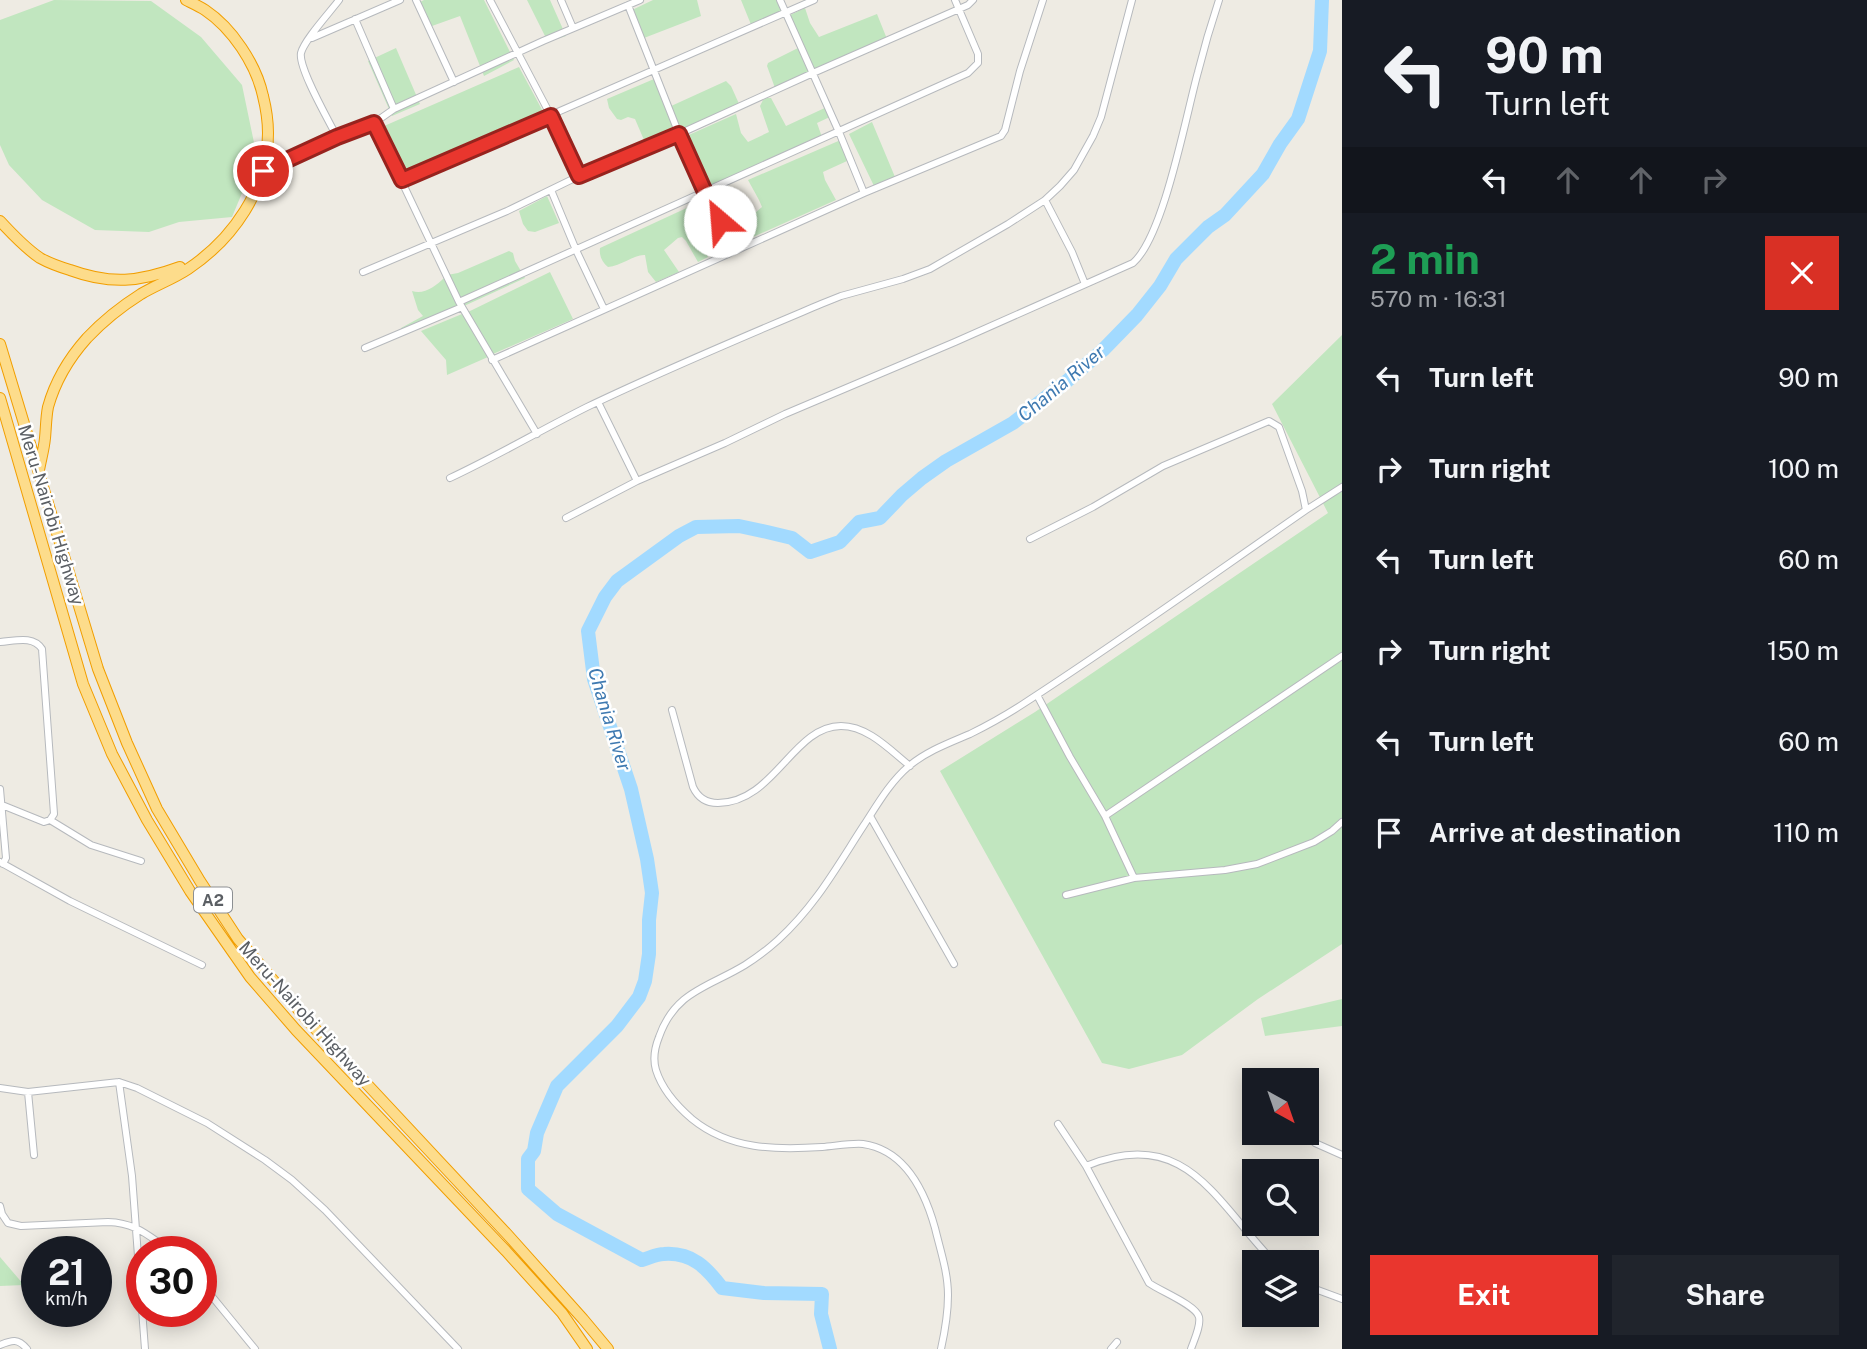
<!DOCTYPE html>
<html lang="en">
<head>
<meta charset="utf-8">
<style>
	:root { --surface:#171b24; --page:#20242c; --text:#f1f3f6; --muted:#9ea1a6; --accent:#e9362e }
	body { margin:0; font-family:"Public Sans",sans-serif; background:var(--page); color:var(--text); height:100vh; display:flex; flex-direction:column; font-size:26px; white-space:nowrap }
	* { box-sizing:border-box; margin:0 }
	p { font-size:23px; color:var(--muted) }
	.icon { flex:none; width:38px; height:38px; fill:none; stroke:currentColor; stroke-width:2; stroke-linecap:round; stroke-linejoin:round }
	.map { position:relative; flex:1; overflow:hidden }
	.drawer { display:flex; flex-direction:column; background:var(--surface); width:525px }
	.drawer>* { flex:none }
	.top-card { background:#171b24; color:var(--text); overflow:hidden }
	.needle { width:46px; rotate:140deg }
	.controls { position:absolute; left:1242px; top:1068px; display:grid; gap:14px }
	.controls a { display:grid; place-items:center; width:77px; height:77px; border-radius:0px; background:var(--surface); box-shadow:0 4px 18px #0003; font-size:35px }
	.speed { position:absolute; left:21px; top:1236px; display:flex; gap:14px; font-size:35px; font-weight:700; text-align:center }
	.speed>* { display:grid; place-content:center; width:91px; height:91px; border-radius:50%; background:var(--surface); box-shadow:0 4px 18px #0003; line-height:1 }
	.speed small { font-size:18px; font-weight:400 }
	.speed .limit { border:10px solid #d22; background:#fff; color:#111 }
	.pin { position:absolute; display:grid; place-items:center; width:60px; height:60px; color:#fff; margin:-30px; border:4px solid #fff; border-radius:50%; box-shadow:0 2px 7px #0007 }
	.me { position:absolute; width:77px; margin:-38px; rotate:333deg; stroke-linejoin:round; filter:drop-shadow(0 0 5px #0008) }
	.turn { display:flex; align-items:center; gap:24px; height:147px; padding:0 28px; font-size:32px }
	.turn .icon { width:91px; height:91px; stroke-width:2.5 }
	.turn b { display:block; font-size:49px; line-height:60px }
	.lanes { display:flex; align-items:center; height:66px; padding:0 28px; background:#0003; justify-content:center; gap:35px; direction:ltr }
	.lanes .off { opacity:.35 }
	.round { display:grid; place-items:center; flex:none; width:74px; height:74px; border-radius:0px; background:var(--page) }
	.headline { display:flex; align-items:center; justify-content:space-between; height:119px; padding:0 28px }
	h1 { font-size:42px; font-weight:700; line-height:52px; color:#1e9e55 }
	.action { display:flex; gap:14px; margin-top:auto; padding:14px 28px }
	.action a { flex:1; height:80px; border-radius:0px; background:var(--accent); color:#fff; font-size:28px; font-weight:700; line-height:80px; text-align:center }
	.action a+a { background:var(--page); color:var(--text) }
	ul { padding:0; list-style:none }
	li { display:flex; align-items:center; gap:21px; height:91px; padding:0 28px }
	li div { flex:1 }
	li b { display:block; font-size:26px }
	li em { font-style:normal }
	main { display:flex; flex:1; min-height:0 }
	.map>svg:first-child { display:block }
</style>
</head>
<body>
<main>
<div class="map">
<svg width="1342" height="1349" viewBox="0 0 1342 1349">
	<rect width="100%" height="100%" fill="#eeebe3"/>
	<path fill="#c1e6bf" d="M54,0L151,1L201,37L242,85L257,157L232,217L179,222L149,232L95,230L42,200L9,165L0,145V20Z
		M424,0H484L514,60L484,76L460,16L432,26L420,2Z
		M527,0H550L566,36L548,42Z
		M653,0H697L701,16L644,38L632,10Z
		M741,0H777L783,14L752,27Z
		M805,8L810,23L819,37L877,14L887,39L814,71L788,16Z
		M800,47L812,73L775,88L767,66L768,63Z
		M396,48L420,104L392,116L368,61Z
		M519,67L547,119L399,180L375,130Z
		M654,79L676,135L647,147L635,119L628,117L621,120L617,119L609,108L607,99Z
		M726,81L731,86L740,106L680,134L669,107Z
		M767,98H771L786,126L829,106L834,115L817,123L823,140L707,193L682,138L736,114L741,133L748,142L769,132L760,106L763,100Z
		M872,122L895,177L874,186L849,134Z
		M843,139L855,161H847L823,172L825,180L836,200L737,244L728,226L730,222L756,212L762,207L759,200L748,180Z
		M547,196L559,223L535,232L528,231L523,224L519,211Z
		M704,200L713,217L701,223L695,231L708,257L698,262L686,241L682,237L678,238L664,250L679,272L656,282L648,272L645,255C635,254 621,266 608,267C602,262 599,256 600,248Z
		M509,251L513,253L515,261L525,278L464,306L447,275L458,273Z
		M550,272L573,319L493,354L468,312Z
		M444,278L460,308L402,335L401,328L423,316L418,310L412,291C424,295 436,286 444,278Z
		M462,314L488,357L447,375L446,360L421,331Z
		M1342,335V944L1258,999L1182,1055L1129,1069L1102,1063L940,771L1035,712L1328,513L1272,404Z
		M1342,999V1026L1265,1036L1261,1018Z
		M0,1257L24,1285L0,1286Z"/>
	<g fill="none" stroke-linecap="round" stroke-linejoin="round">
		<path stroke="#a2daff" stroke-width="14" d="M830,1349L821,1314L822,1294L764,1293L722,1288C707,1268 692,1252 664,1254C657,1254 649,1258 642,1260L557,1214L528,1189V1159L534,1151L537,1133L557,1086L617,1026L639,997L645,981L649,954V920L652,893L647,859L631,789L594,679L588,631L605,597L617,581L679,536L696,527L739,526L767,532L792,538L810,552L840,542L859,522L880,518L902,495L922,478L946,461L1013,423L1067,381L1103,350L1137,315L1160,286L1176,259L1208,227L1225,215L1263,174L1280,144L1298,119L1320,51L1322,0"/>
		<g stroke="#b6b9bd" stroke-width="8">
			<path id="street" d="M416,0L454,82
				M490,0L551,116L579,176
				M561,0L573,28
				M780,0L839,132L864,193
				M628,5L679,134L705,192L734,250
				M355,19L394,109
				M312,38L400,0
				M374,123L459,302L537,434
				M337,137C329,121 298,68 301,53C304,40 331,11 339,0
				M263,171L337,137L374,123L394,109L543,41L640,0
				M402,180L814,0
				M551,190L576,250L604,309
				M1045,200L1072,252L1085,284
				M363,272L507,211L579,176L679,134L813,73L959,9L968,5L973,0
				M459,302L968,73L978,63V54L955,0
				M365,348L462,307
				M492,360L864,193L1001,136L1005,130L1020,71L1043,0
				M598,402L637,481L725,443L785,414L955,342L1133,263C1164,236 1186,115 1198,72C1204,48 1211,24 1219,0
				M450,478C497,456 541,430 587,407C664,370 743,337 821,304L841,296L903,279L930,269L1008,224L1045,200L1060,186L1074,170L1093,136L1101,117L1132,0
				M1306,510L1342,487
				M566,518L637,481
				M0,642C15,641 33,635 42,649L54,814L50,820L44,822L2,805
				M1037,695L1070,757L1105,816L1134,878
				M672,710L693,787C698,798 706,803 718,803C774,803 793,726 841,726C868,726 890,750 910,766
				M0,789L6,858L3,864
				M870,816L954,964
				M1105,816L1342,656
				M50,820L91,845L141,861
				M0,862L70,901L202,965
				M1066,895L1134,878L1225,870L1257,864L1314,842L1332,831L1342,822
				M119,1082L132,1176L145,1349
				M0,1088L28,1092L119,1082L137,1088L207,1123L265,1160L292,1180L325,1210L458,1349
				M28,1092L34,1155
				M1058,1124L1086,1166L1149,1283C1160,1291 1196,1305 1199,1317C1201,1326 1194,1340 1191,1349
				M1315,1143L1342,1155
				M1086,1166C1186,1125 1215,1201 1274,1262
				M0,1206L2,1214L8,1223L21,1226L108,1222C137,1223 148,1236 171,1251
				M201,1283L255,1349
				M1307,1286L1342,1299
				M0,1345C12,1340 18,1338 27,1349
				M941,1349C945,1331 948,1313 948,1295C948,1272 940,1249 935,1228C925,1192 905,1150 863,1144C851,1143 835,1146 822,1147C776,1150 730,1150 692,1119C678,1107 662,1089 656,1070C653,1060 655,1047 659,1037C675,991 709,987 745,965C756,958 768,949 778,940C816,905 836,868 864,825C877,805 890,782 909,766C927,751 949,743 970,734C988,725 1006,715 1023,704C1119,642 1212,575 1306,510L1302,491L1279,427L1269,421L1163,466L1093,507L1030,539
				M1111,1349L1117,1342"/>
		</g>
		<g stroke="#f19e00" stroke-width="12">
			<path id="highway" d="M0,221C12,234 25,248 40,258C49,263 60,267 70,270C111,285 139,282 180,267
				M0,344L98,669L127,743L157,809L200,881L238,939L308,1021L507,1234L583,1319L608,1349
				M0,398L83,684L112,754L147,820L190,891L250,977L296,1030L506,1251L562,1313L587,1349
				M39,470C41,459 44,449 45,438C46,428 46,417 48,407C55,382 70,357 87,338C103,321 122,306 141,294C156,285 173,279 188,269C233,239 268,189 268,133C268,121 266,108 263,96C256,64 232,28 205,10C199,6 192,3 186,0"/>
		</g>
		<use href="#street" stroke="#fff" stroke-width="6"/>
		<use href="#highway" stroke="#fddc8b" stroke-width="10"/>
	</g>
	<g fill="none" stroke-linecap="round" stroke-linejoin="round">
		<g stroke="#97231e" stroke-width="18">
			<path id="route" d="M263,171L337,137L374,123L402,180L551,116L579,176L679,134L705,192L720,221"/>
		</g>
		<use href="#route" stroke="#e9362e" stroke-width="12"/>
	</g>
	<g text-anchor="middle" stroke-width="5" stroke-linejoin="round" paint-order="stroke">
		<rect fill="#fff" stroke="#8c8f92" stroke-width="2" x="194" y="887.5" width="38" height="25" rx="5"/>
		<g font-size="16" font-weight="bold" fill="#5b5f64">
			<text x="213" y="906">A2</text>
		</g>
		<g font-size="18" fill="#5b5f64" stroke="#fff">
			<text transform="translate(51 515) rotate(73)" y="6">Meru-Nairobi Highway</text>
			<text transform="translate(305 1014) rotate(48)" y="6">Meru-Nairobi Highway</text>
		</g>
		<g font-size="19" font-style="italic" fill="#3f7ab1" stroke="#fff">
			<text transform="translate(1061 383) rotate(-40)" y="7">Chania River</text>
			<text transform="translate(610 719) rotate(73)" y="7">Chania River</text>
		</g>
	</g>
</svg>
<div class="controls">
<a><svg class="needle" viewBox="-14 -14 28 28"><path d="M0-13l5 13h-10z" fill="#e53935"/><path d="M0 13l5-13h-10z" fill="#9ea1a6"/></svg></a>
<a><svg class="icon" aria-label="search" viewBox="0 0 24 24"><circle cx="10" cy="10" r="6"/><path d="M15 15l6 6"/></svg></a>
<a><svg class="icon" aria-label="layers" viewBox="0 0 24 24"><path d="M12 4l9 5-9 5-9-5zM3 14l9 5 9-5"/></svg></a>
</div>
<div class="speed"><div>21<small>km/h</small></div><div class="limit">30</div></div>
<div class="pin" style="left:263px;top:171px;background:#d93025"><svg class="icon" aria-label="arrive" viewBox="0 0 24 24"><path d="M6 21V4h12l-3 4 3 4H6"/></svg></div>
<svg class="me" style="left:720px;top:221px" viewBox="-20 -20 40 40"><circle r="19" fill="#fff"/><path d="M0-13L10 11 0 6-10 11z" fill="#e9362e"/></svg>
</div>
<section class="drawer">
<div class="top-card">
<div class="turn"><svg class="icon" aria-label="left" viewBox="0 0 24 24"><path d="M17 20v-9H6M10 6l-5 5 5 5"/></svg><div><b>90 m</b>Turn left</div></div>
<div class="lanes"><svg class="icon" aria-label="left" viewBox="0 0 24 24"><path d="M17 20v-9H6M10 6l-5 5 5 5"/></svg><svg class="icon off" aria-label="ahead" viewBox="0 0 24 24"><path d="M12 20V5M6 11l6-6 6 6"/></svg><svg class="icon off" aria-label="ahead" viewBox="0 0 24 24"><path d="M12 20V5M6 11l6-6 6 6"/></svg><svg class="icon off" aria-label="right" viewBox="0 0 24 24"><path d="M7 20v-9h11M14 6l5 5-5 5"/></svg></div>
</div>
<div class="headline"><div><h1>2 min</h1><p>570 m · 16:31</p></div><a class="round" style="background:#d93025;color:#fff"><svg class="icon" aria-label="close" viewBox="0 0 24 24"><path d="M6 6l12 12M18 6L6 18"/></svg></a></div>
<ul>
<li><svg class="icon" aria-label="left" viewBox="0 0 24 24"><path d="M17 20v-9H6M10 6l-5 5 5 5"/></svg><div><b>Turn left</b></div><em>90 m</em></li>
<li><svg class="icon" aria-label="right" viewBox="0 0 24 24"><path d="M7 20v-9h11M14 6l5 5-5 5"/></svg><div><b>Turn right</b></div><em>100 m</em></li>
<li><svg class="icon" aria-label="left" viewBox="0 0 24 24"><path d="M17 20v-9H6M10 6l-5 5 5 5"/></svg><div><b>Turn left</b></div><em>60 m</em></li>
<li><svg class="icon" aria-label="right" viewBox="0 0 24 24"><path d="M7 20v-9h11M14 6l5 5-5 5"/></svg><div><b>Turn right</b></div><em>150 m</em></li>
<li><svg class="icon" aria-label="left" viewBox="0 0 24 24"><path d="M17 20v-9H6M10 6l-5 5 5 5"/></svg><div><b>Turn left</b></div><em>60 m</em></li>
<li><svg class="icon" aria-label="arrive" viewBox="0 0 24 24"><path d="M6 21V4h12l-3 4 3 4H6"/></svg><div><b>Arrive at destination</b></div><em>110 m</em></li>
</ul>
<div class="action"><a>Exit</a><a>Share</a></div>
</section>
</main>
</body>
</html>
